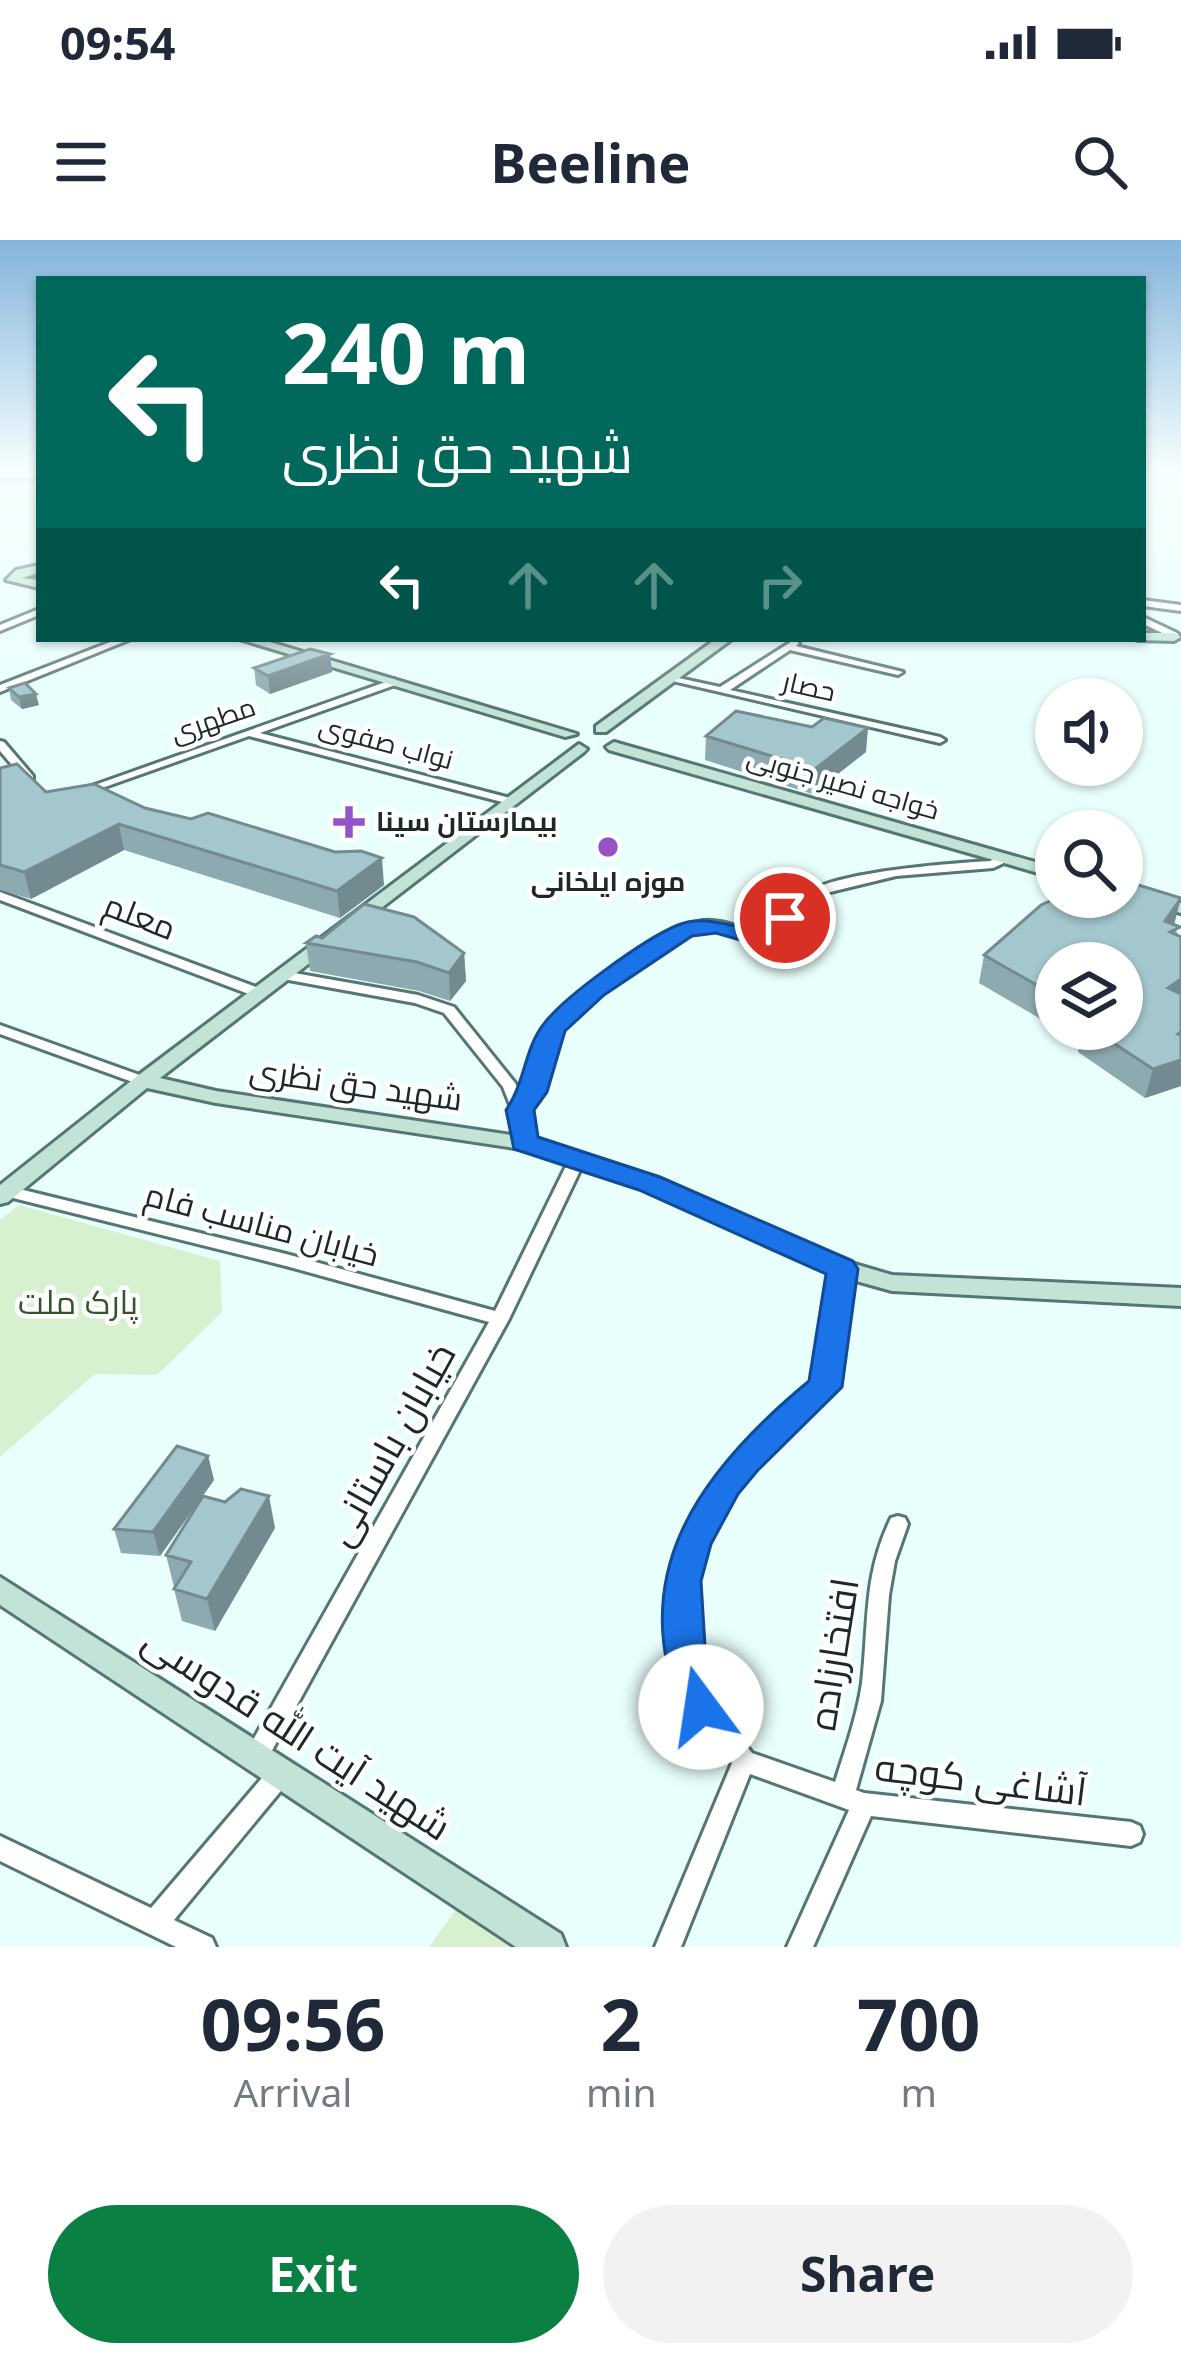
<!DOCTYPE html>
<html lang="en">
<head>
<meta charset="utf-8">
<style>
	:root { --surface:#fff; --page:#f2f2f3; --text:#1f2937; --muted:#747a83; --accent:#0b8043 }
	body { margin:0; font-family:"Noto Sans",Cairo,sans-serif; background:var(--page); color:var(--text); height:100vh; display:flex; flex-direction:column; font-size:45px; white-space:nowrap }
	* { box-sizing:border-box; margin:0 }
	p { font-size:39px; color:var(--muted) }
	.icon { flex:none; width:66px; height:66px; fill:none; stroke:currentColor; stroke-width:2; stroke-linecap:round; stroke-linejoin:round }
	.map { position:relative; height:1707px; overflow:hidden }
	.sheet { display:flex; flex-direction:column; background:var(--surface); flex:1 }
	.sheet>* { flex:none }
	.hud { position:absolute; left:36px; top:36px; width:1110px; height:366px; border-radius:0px; box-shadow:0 3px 9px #0004; background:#00695c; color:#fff; overflow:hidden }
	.fabs { position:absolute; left:1035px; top:438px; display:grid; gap:24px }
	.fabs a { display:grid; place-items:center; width:108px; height:108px; border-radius:50%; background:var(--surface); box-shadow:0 3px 9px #0004; font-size:60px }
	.pin { position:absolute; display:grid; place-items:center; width:102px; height:102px; color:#fff; margin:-51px; border:6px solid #fff; border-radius:50%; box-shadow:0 3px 12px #0007 }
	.me { position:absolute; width:132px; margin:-66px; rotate:346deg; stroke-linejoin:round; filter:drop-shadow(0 0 9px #0008) }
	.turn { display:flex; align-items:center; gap:42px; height:252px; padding:0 48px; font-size:54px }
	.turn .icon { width:156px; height:156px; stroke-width:2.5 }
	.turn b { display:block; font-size:84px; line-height:102px }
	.lanes { display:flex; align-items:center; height:114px; padding:0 48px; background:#0003; justify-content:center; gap:60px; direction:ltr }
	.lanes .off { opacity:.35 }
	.eta { display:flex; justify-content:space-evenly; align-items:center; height:204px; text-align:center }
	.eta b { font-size:72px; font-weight:700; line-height:84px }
	.primary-button { display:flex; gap:24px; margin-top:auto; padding:24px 48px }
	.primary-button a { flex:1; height:138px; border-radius:72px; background:var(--accent); color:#fff; font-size:48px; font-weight:700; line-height:138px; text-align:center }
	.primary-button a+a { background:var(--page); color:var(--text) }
	.status { display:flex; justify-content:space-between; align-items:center; height:84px; padding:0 60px; background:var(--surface); direction:ltr }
	.status svg { height:33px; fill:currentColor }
	header { display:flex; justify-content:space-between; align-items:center; height:156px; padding:0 48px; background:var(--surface); font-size:54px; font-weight:700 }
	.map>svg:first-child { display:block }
</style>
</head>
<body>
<div class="status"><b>09:54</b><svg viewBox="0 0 49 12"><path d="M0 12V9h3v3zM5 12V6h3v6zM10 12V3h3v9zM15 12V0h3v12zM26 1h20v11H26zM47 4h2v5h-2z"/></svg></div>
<header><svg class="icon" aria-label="menu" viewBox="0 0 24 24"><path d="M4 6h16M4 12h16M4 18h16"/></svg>Beeline<svg class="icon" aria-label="search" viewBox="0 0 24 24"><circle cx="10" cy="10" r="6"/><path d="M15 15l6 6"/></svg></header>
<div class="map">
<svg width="1181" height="1707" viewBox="0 0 1181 1707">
	<rect width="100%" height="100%" fill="#e9fffc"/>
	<path fill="#d6f0d0" d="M19,965L220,1021L222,1072L157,1135L95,1134L0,1217V980Z
		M467,1654L545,1707H429Z"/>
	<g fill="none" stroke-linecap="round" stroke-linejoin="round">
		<g stroke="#557673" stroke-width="6">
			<path id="street" d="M0,234H39V238H0Z
				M1143,360L1181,365V371L1143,366Z
				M39,369V375L0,391V385Z
				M1143,377L1177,393L1179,395L1171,397L1143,384Z
				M118,399H131L0,452V445Z
				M794,400L799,403L796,406L903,432L898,435L790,410L730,450L940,497L945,500L940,503L664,439L669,436L720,447Z
				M394,439L399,442L398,444L260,493L514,559V563H506L249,496L85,554H77L75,552Z
				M0,501L4,502L33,536V540H25L0,511Z
				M1004,614L1008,615V621L993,628L896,636L826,653L814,661L811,669L755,698L750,699L716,689L693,692L650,715L582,766L558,793L538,851L528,870L532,903L524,908L516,903L512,870L503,847L444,773L415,763L283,739L276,735L283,731L418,755L454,767L515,843L521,855C530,835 532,812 543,793C565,757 660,687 703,681C718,679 735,686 749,690L801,664C802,661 803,658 804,656C825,632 956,623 990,621Z
				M0,652L264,750L266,753L259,757L254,756L0,660Z
				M0,785L148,838L150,841L143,845L138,844L0,794Z
				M577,915L585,920L509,1079L264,1525L256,1528L248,1525L244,1517L248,1509L489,1082L286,1026L1,955L0,949L7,946L286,1014L495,1071L569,920Z
				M843,1023L849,1025L852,1029L834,1147L832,1152L774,1200L732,1250L702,1304L692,1341L696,1406L711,1462L752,1513L835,1542C845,1510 857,1477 862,1443C869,1382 863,1336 891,1278L898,1276L905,1278L908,1284L895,1321L889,1355L881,1461L856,1550L864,1553L1131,1582L1140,1586L1143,1594L1140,1602L1131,1606L871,1576L813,1707H787L849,1570L750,1534L681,1707H655L732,1523L690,1467L674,1406L672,1341L682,1303L718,1238L760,1190L816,1144L834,1029L837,1025Z
				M281,1522L289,1525L293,1533L289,1541L174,1680L212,1698L216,1707H176L0,1621V1596L151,1668L273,1525Z"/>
		</g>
		<g stroke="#557673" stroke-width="6">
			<path id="secondary" d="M39,325V333L22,338L39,340V348L6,340L16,330Z
				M1143,393H1174L1181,397L1174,401L1138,400L1143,399Z
				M239,399H260L577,494L565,497Z
				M716,399H732L606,492H596V486Z
				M614,502L1056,628V638L609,510L606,507Z
				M579,504L587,509L584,512L160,838L216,851L532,898L658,938L851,1023L892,1035L1181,1048V1066L892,1051L835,1035L642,948L521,909L216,863L147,848L8,962L0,964V945L136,837Z
				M1122,647L1181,663V673L1120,657Z
				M0,1337L561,1694L566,1707H516L0,1365Z"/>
		</g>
		<use href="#street" fill="#fff" fill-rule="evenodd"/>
		<use href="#secondary" fill="#c3e3d7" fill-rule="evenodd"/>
	</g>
	<path fill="#8daab0" d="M330,414L332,432L270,454L256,445L254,428Z
		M9,448L39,465L22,469L11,460Z
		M706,496L866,512L812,554L705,520Z
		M0,528L46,552L145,568L384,645L340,678L124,610L31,659L0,650Z
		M1174,685L1178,695L1181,697V846L1145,858L1078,812L1080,802L1058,789H1122L1056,723V788L979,743L984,715Z
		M322,698L464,713L466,741L450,761L419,751L310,731L306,703Z
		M208,1216L214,1240L160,1316L121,1313L114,1289Z
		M275,1288L215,1391L182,1381L174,1349L176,1347H174L166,1315Z"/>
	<path fill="#738b90" d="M330,414L332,432L270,454L268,436Z
		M36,454L39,465L22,469L19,457Z
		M868,488L866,512L812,554L815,529Z
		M119,584L124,610L31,659L24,632Z
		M382,618L384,645L340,678L337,651Z
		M1181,658L1174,685L1165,681Z
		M464,713L466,741L450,761L449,733Z
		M1181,739V763L1168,748Z
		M1181,820V846L1145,858L1153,829Z
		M208,1216L214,1240L160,1316L153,1292Z
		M269,1256L275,1288L215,1391L207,1359Z"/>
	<path fill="#a4c6cd" stroke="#738b90" stroke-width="3" d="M310,409L330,414L268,436L254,428Z
		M25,443L36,454L19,457L9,448Z
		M736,471L812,487L824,478L868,488L815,529L706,496Z
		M17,524L46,552L94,544L145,568L191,579L208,573L335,612L361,611L382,618L337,651L119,584L24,632L0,625V528Z
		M1122,640L1181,658L1165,681L1180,687L1170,692L1181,697V739L1168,748L1181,754V792L1178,794L1181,795V820L1153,829L1092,789H1122V723H1056V756L984,715L1041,665L1059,657H1122Z
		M364,664L414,677L464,713L449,733L417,722L306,703L316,696L322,698Z
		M177,1206L208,1216L153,1292L114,1289Z
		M241,1249L269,1256L207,1359L174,1349L191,1322L166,1315L203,1256L225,1262Z"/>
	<linearGradient id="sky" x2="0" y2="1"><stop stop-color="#84b4dc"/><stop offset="0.49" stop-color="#f5fffe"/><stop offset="1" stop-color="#f5fffe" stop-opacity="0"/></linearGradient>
	<rect width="1181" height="471" fill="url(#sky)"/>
	<path fill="#1a73e8" stroke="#114b97" stroke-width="3" d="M785,671L797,678L793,683L750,703L716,693L692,696L604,755L565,791L547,852L534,870L538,897L660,937L853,1021L858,1029L842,1147L758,1230L738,1254L711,1304L701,1341L705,1406L721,1467L715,1480L701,1486L686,1480C620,1336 701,1230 809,1141L826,1034L639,950L514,909L506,870C525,843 524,810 543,785C563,757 646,698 678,685C707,673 731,690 751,686C763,683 773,674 785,671Z"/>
	<g fill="#9553c8" stroke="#fff" stroke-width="4.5">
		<path d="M343 564h12v12h12v12h-12v12h-12v-12h-12v-12h12z"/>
		<circle cx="608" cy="607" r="12"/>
	</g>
	<g text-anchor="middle" stroke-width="9" stroke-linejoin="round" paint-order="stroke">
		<g font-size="27" fill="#1b2928" stroke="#fff">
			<text transform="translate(809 447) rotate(13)" y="9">حصار</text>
			<text transform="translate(213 480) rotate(-19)" y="9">مطهری</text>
			<text transform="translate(386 503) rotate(15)" y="9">نواب صفوی</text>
			<text transform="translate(843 544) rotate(16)" y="9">خواجه نصیر جنوبی</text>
		</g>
		<g font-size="27" font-weight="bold" fill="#1b2928" stroke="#fff" text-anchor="start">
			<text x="376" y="591">بیمارستان سینا</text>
			<text x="608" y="651" text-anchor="middle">موزه ایلخانی</text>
		</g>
		<g font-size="33" fill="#1b2928" stroke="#fff">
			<text transform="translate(140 676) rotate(21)" y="12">معلم</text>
			<text transform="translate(356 844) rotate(8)" y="12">شهید حق نظری</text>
			<text transform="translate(262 984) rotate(15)" y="12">خیابان مناسب فام</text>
		</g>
		<g font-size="33" fill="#315629" stroke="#fff">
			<text x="78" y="1074">پارک ملت</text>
		</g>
		<g font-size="39" fill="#1b2928" stroke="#fff">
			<text transform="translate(390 1204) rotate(-61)" y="14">خیابان باستانی</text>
			<text transform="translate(833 1414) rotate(-81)" y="14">افتخارزاده</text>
			<text transform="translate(297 1493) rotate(33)" y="14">شهید آیت الله قدوسی</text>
			<text transform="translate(981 1539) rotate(7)" y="14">آشاغی کوچه</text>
		</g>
	</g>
</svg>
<div class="fabs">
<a><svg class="icon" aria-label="sound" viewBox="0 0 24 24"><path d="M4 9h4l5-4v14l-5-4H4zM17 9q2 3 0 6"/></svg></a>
<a><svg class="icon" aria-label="search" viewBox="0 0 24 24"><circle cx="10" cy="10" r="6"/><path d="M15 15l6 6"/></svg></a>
<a><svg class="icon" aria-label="layers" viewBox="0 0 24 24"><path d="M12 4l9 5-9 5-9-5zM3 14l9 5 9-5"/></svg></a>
</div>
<div class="pin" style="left:785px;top:678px;background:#d93025"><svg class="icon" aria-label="arrive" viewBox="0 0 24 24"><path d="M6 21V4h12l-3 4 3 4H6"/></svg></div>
<svg class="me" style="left:701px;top:1467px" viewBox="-20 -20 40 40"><circle r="19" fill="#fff"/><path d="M0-13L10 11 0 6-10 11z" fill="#1a73e8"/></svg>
<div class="hud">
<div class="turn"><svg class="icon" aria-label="left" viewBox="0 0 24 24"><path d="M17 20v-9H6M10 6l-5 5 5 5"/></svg><div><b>240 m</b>شهید حق نظری</div></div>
<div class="lanes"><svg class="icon" aria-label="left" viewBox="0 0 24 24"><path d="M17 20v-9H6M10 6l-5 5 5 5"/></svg><svg class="icon off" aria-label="ahead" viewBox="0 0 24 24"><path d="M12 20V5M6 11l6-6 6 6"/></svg><svg class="icon off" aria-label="ahead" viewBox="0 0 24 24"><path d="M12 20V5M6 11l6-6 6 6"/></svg><svg class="icon off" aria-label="right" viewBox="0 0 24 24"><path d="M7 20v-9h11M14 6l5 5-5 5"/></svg></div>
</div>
</div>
<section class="sheet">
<div class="eta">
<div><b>09:56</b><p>Arrival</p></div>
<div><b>2</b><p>min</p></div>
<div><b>700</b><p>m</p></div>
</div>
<div class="primary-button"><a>Exit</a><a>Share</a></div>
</section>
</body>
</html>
